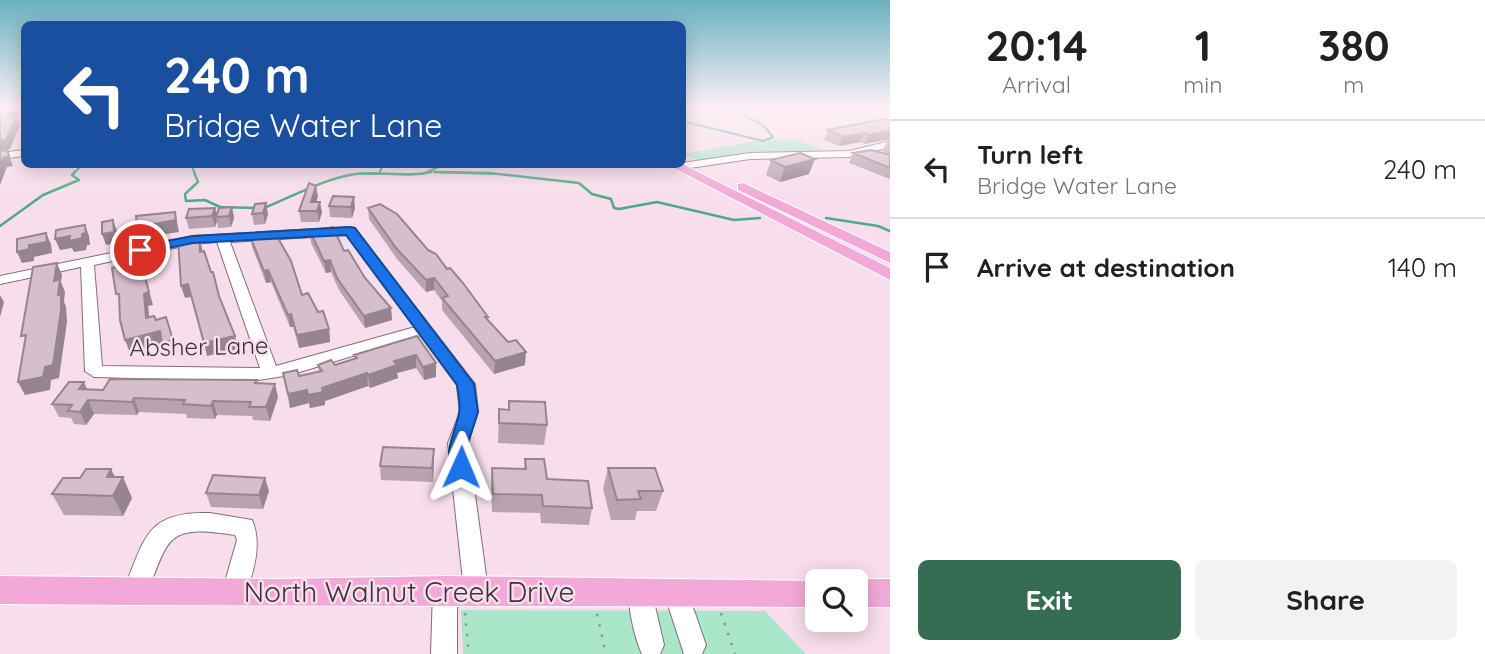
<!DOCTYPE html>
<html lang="en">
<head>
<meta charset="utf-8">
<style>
	:root { --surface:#fff; --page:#f2f2f2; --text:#202124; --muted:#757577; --line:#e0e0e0; --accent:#356d54 }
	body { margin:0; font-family:Quicksand,sans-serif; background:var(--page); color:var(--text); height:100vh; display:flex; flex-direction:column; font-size:26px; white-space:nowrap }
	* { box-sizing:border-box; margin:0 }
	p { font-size:23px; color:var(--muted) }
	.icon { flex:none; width:38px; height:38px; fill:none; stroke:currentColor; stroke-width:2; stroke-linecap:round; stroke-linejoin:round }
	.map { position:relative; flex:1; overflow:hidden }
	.side { display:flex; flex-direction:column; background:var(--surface); width:595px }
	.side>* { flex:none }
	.hud { position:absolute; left:21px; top:21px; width:665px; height:147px; border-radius:10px; box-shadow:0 4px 18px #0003; background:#1a4fa0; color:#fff; overflow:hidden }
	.fabs { position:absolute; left:805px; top:569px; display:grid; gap:14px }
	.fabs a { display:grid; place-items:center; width:63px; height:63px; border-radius:10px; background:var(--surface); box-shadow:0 4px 18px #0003; font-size:35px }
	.pin { position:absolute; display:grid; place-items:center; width:60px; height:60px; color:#fff; margin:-30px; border:4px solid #fff; border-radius:50%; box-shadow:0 2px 7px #0007 }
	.me { position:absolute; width:77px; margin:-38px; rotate:1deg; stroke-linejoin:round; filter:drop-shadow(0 0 5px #0008) }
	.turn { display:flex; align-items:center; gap:24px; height:147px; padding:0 28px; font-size:32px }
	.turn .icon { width:91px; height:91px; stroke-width:2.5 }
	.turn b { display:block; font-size:49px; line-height:60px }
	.eta { display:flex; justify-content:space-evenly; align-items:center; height:119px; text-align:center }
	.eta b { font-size:42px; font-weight:700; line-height:49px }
	.button { display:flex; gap:14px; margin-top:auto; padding:14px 28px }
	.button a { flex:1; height:80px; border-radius:10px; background:var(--accent); color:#fff; font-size:28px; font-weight:700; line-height:80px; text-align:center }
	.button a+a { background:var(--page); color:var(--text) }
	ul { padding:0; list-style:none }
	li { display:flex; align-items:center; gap:21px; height:98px; padding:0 28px; border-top:2px solid var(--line) }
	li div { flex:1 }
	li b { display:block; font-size:26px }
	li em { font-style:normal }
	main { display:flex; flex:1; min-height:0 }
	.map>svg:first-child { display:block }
</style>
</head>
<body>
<main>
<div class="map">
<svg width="890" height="654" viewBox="0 0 890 654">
	<rect width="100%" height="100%" fill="#f8deec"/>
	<path fill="#a9e7c8" d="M760,140H798L829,153L746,154L697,160L684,154Z
		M461,610L765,611L806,654H463Z"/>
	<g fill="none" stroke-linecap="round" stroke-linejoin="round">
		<path stroke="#4eab83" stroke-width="2" d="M741,107H767
			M682,121L763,141L773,137L764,126L730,107
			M191,164L195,174
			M376,164L382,167L379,174
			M434,172L495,174
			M73,174L83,164
			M361,174H386
			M423,174L445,164"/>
		<path stroke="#4eab83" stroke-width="2.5" d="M194,172L198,182L185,194L186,201L205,200L220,207L256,208
			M434,172L489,173L579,183L592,194L611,199L614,208L619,209L657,202L734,220L760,218
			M264,208C294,196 323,179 355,174C380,171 406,178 431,172
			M826,218L878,226L890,231
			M0,226L43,195L79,180L72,175L75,172"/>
		<g stroke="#836d79" stroke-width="2">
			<path id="minor" d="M890,141V147L849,157L750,159L677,170L672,167L682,163L750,153L849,151Z
				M24,150V156L0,159V153Z
				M350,227L354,228L475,384L478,412L468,443L488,590L485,598L476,601L467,598L464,590L448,443L460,412L457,385L421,335L290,375L252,381L94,377L85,371L81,267L0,284V276L193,236ZM347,235L415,327L276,366L230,242ZM217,242L260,368L102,366L94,265L193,244Z
				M210,513L252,520C263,544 253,576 243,600L234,603L225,600L222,592L237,540L235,535C161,523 170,541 144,599L135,602L126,599L123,591C145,540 144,511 210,513Z
				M445,579L454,582L457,590V654H431L433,590L436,582Z
				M640,582L649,585L652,593L664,645L660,654H642C635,639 625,600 631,585Z
				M676,582L685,585L688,593L706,645L702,654H684L664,593L667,585Z"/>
		</g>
		<g stroke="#fff" stroke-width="2">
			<path id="major" d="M666,164H682L890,268V280Z
				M743,183L890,252V263L738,190V184Z
				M0,576L279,579L445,576L822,581H817V607C545,605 272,607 0,604Z
				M856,579H890V607H856V581H851Z"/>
		</g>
		<path stroke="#a08e98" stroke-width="2.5" stroke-dasharray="2.5 8" stroke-linecap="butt" d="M465,613L469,654
			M721,613L735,654
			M597,614L606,654"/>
		<use href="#minor" fill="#fff" fill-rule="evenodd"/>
		<use href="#major" fill="#f3a9d7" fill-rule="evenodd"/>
	</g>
	<path fill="#b9a3af" d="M890,122L865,144L860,142L839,146L824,140L828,130Z
		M890,141V155L882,151L887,142Z
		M853,153L890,155V179L849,163Z
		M771,160L809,174L780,182L766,175Z
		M318,196L316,202L322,212L319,222H301L299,211Z
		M333,196L355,208L352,218L330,217L329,206Z
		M232,207L234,218L231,227L218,228L217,221L215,227L189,229L186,218L215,208L217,214Z
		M368,208L488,320L525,365L494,374L442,310V301L434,290L426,292L397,259L369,219Z
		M252,214H268L265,224L254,225Z
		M310,231L344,251L365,278L391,308L392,320L365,328L339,290L331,272L326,273L311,243Z
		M250,236L318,312L329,329L330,342L299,348L293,327H290L271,282L266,283L252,247Z
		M417,336L436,363V377L424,380L416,368L397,373L398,378L370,388L368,386L325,401V405L310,408L309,403L290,408L283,373L299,376L319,371L318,365H335L355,359L354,355Z
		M257,380V383L278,397L270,421L253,420L252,416L217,415L215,419L187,418L186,414L139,412L137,415L94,414L86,425L74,424L71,418L59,417L52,404L87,389L103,390Z
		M509,401L547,425L544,445L498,443L499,409L508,410Z
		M434,449L433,482L381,480L380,466Z
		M525,459L547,479L592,508L589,525L541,523L540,513L492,512L491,486L492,468L524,469Z
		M608,468L663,491L656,511H637L635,520H611L603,489Z
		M115,477L132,498L123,516L64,515L52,494L80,478Z
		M269,491L263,509L211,507L206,493Z"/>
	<path fill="#96858f" d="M13,107H19L15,118L16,116L20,125L10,149L0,152V141Z
		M890,131V139L865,144L869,135Z
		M864,133L860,142L839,146L843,137Z
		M7,150L13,166L7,167L0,185V164Z
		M815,159L809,174L780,182L785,167Z
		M316,186L318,196L313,212L311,202Z
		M354,197L355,208L352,218L351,207Z
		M320,202L322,212L319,222L317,211Z
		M266,203L268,214L265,224L263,213Z
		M232,207L234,218L231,227L229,216Z
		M215,208L217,217H216L217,221L215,227L212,216Z
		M175,212L179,232L140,238L137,227Z
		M113,220L117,231L118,243L106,245L102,234Z
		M85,225L89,236L90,245H87L86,250L74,252L72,248L60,250L55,239L82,234Z
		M46,233L51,244L52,253L34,257V261L22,263L17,252L29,245Z
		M199,236L202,248L203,264L200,252Z
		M137,247L153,305L148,306L151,330L146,318Z
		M330,260L331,272L326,273L324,261Z
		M57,263L62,275L61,282L65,292L64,302L66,307L67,322L59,378L51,380L50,390L25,395L18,382L54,281Z
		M268,270L271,282L266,283L264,271Z
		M434,278V290L426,292V280Z
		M188,284L191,297L185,298L181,286Z
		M0,295L4,302L0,317Z
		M391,308L392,320L365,328L364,316Z
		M291,314L293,327H290L288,315Z
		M166,317L177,353L167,356L163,344L130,353L125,340Z
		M329,329L330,342L299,348L297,335Z
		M235,336L239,349L207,356L204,343Z
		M526,352L525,365L494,374L495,361Z
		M416,355V368L397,373L398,378L370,388L368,375L394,361Z
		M436,363V377L424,380L423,367Z
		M367,373L368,386L325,401V405L310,408L308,395L322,388Z
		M84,382L90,396L79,389Z
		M275,384L278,397L270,421L266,407Z
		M307,390L309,403L290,408L288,394Z
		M134,398L139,412L137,415L132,402Z
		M88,400L94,414L86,425L80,412Z
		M213,401L217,415L215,419L211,406Z
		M434,449V462L433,482L432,468Z
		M111,469L119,485L123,477L132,498L123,516L113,496L107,477Z
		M265,478L269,491L263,509L259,495Z"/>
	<path fill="#d7becc" stroke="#96858f" stroke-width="2" d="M0,107H13L9,117L16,116L6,140L0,141Z
		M883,119L890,122V131L869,135L864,133L843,137L828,130Z
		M7,150L9,156L3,158L0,164V151Z
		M871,150L890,155V168L853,153Z
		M800,153L815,159L785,167L771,160Z
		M309,183L316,186L311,202H320L317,211H299Z
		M333,196L354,197L351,207L329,206Z
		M266,203L263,213L252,214L255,204Z
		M380,204L397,214L428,250L436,254L447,269L450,268L463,283L488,317H485L508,342L516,340L526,352L495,361L442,298L448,296L434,278L426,280L396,248L368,208Z
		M232,207L229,216L216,217L219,208Z
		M215,208L212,216L186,218L189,209Z
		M175,212L176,220L137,227L136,216Z
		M113,220L114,232L102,234V222Z
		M85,225L86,233L82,234V238L69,241L70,236L55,239L56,230Z
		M333,227L344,251L348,250L365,278L391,308L364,316L337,278L330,260L324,261L310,231Z
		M274,231L291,261L302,295L308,293L318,312L323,311L329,329L297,335L291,314L288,315L268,270L264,271L250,236Z
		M46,233L47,242L29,245V249L17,252V239Z
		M199,236L200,252L204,251L211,272H213L219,296L235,336L204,343L188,284L181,286L178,239Z
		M137,247L149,292L144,294L146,318L154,316L156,320L166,317L173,340L162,343L160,331L125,340L120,320L119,294H116L112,268L116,267L114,252Z
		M57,263L54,281L60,279L58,295L61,294V310L53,365L45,367L43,377L18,382L26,335L21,336L33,267Z
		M417,336L436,363L423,367L416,355L394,361L397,365L368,375L367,373L322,388L323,392L308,395L307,390L288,394L283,373L297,370L299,376L322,371L318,365L331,360L335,365L357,358L354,355Z
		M110,379L257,380L255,383L275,384L266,407H249L251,402L213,401L211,406L183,404L185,400L134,398L132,402L88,400L80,412L68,411L72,405L52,404L69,382H84L79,389L103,390Z
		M509,401L545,402L547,425L499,423V409L509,410Z
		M383,447L434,449L432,468L380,466Z
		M525,459H544L547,479L588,481L592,508L543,506L542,495L493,494L492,468L526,469Z
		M608,468H655L663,491H638L641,499L617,500Z
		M86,469H111L107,477H123L113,496L52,494L63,478H80Z
		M213,475L265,478L259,495L206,493Z"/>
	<linearGradient id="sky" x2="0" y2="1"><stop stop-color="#6ab0c0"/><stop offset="0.54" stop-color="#fcf0f6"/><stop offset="1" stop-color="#fcf0f6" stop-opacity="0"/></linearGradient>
	<rect width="890" height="198" fill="url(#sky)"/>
	<path fill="#1a73e8" stroke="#114b97" stroke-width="2" d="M350,227L355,228L474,384L478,412L468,443L471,467L468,473L461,475L454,473C442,451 455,435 459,413C461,405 458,394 457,385L346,235L193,243L140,254L133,250L140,246L193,236Z"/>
	<g text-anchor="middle" stroke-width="5" stroke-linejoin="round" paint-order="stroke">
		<g font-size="24" fill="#3c3237" stroke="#f8deec">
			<text transform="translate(199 347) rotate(-1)" y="8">Absher Lane</text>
		</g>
		<g font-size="28" fill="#3c3237" stroke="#f8deec">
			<text x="409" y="602">North Walnut Creek Drive</text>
		</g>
	</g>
</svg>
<div class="fabs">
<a><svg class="icon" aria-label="search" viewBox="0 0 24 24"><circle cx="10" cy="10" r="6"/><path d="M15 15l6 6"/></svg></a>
</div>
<div class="pin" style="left:140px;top:250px;background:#d93025"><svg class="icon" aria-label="arrive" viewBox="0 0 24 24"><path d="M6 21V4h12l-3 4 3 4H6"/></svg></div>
<svg class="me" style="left:461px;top:467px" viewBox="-20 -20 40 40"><path d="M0-17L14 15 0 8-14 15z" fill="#1a73e8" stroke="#fff" stroke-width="4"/></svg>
<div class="hud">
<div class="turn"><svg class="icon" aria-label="left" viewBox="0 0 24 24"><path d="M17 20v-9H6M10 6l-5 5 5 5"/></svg><div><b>240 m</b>Bridge Water Lane</div></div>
</div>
</div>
<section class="side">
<div class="eta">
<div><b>20:14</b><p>Arrival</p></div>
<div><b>1</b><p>min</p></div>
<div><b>380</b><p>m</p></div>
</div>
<ul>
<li><svg class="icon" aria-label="left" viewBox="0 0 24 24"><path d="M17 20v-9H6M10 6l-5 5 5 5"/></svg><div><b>Turn left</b><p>Bridge Water Lane</p></div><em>240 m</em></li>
<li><svg class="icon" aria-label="arrive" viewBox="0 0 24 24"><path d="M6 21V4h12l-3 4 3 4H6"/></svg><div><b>Arrive at destination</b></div><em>140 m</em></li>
</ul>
<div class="button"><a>Exit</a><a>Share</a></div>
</section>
</main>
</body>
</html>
